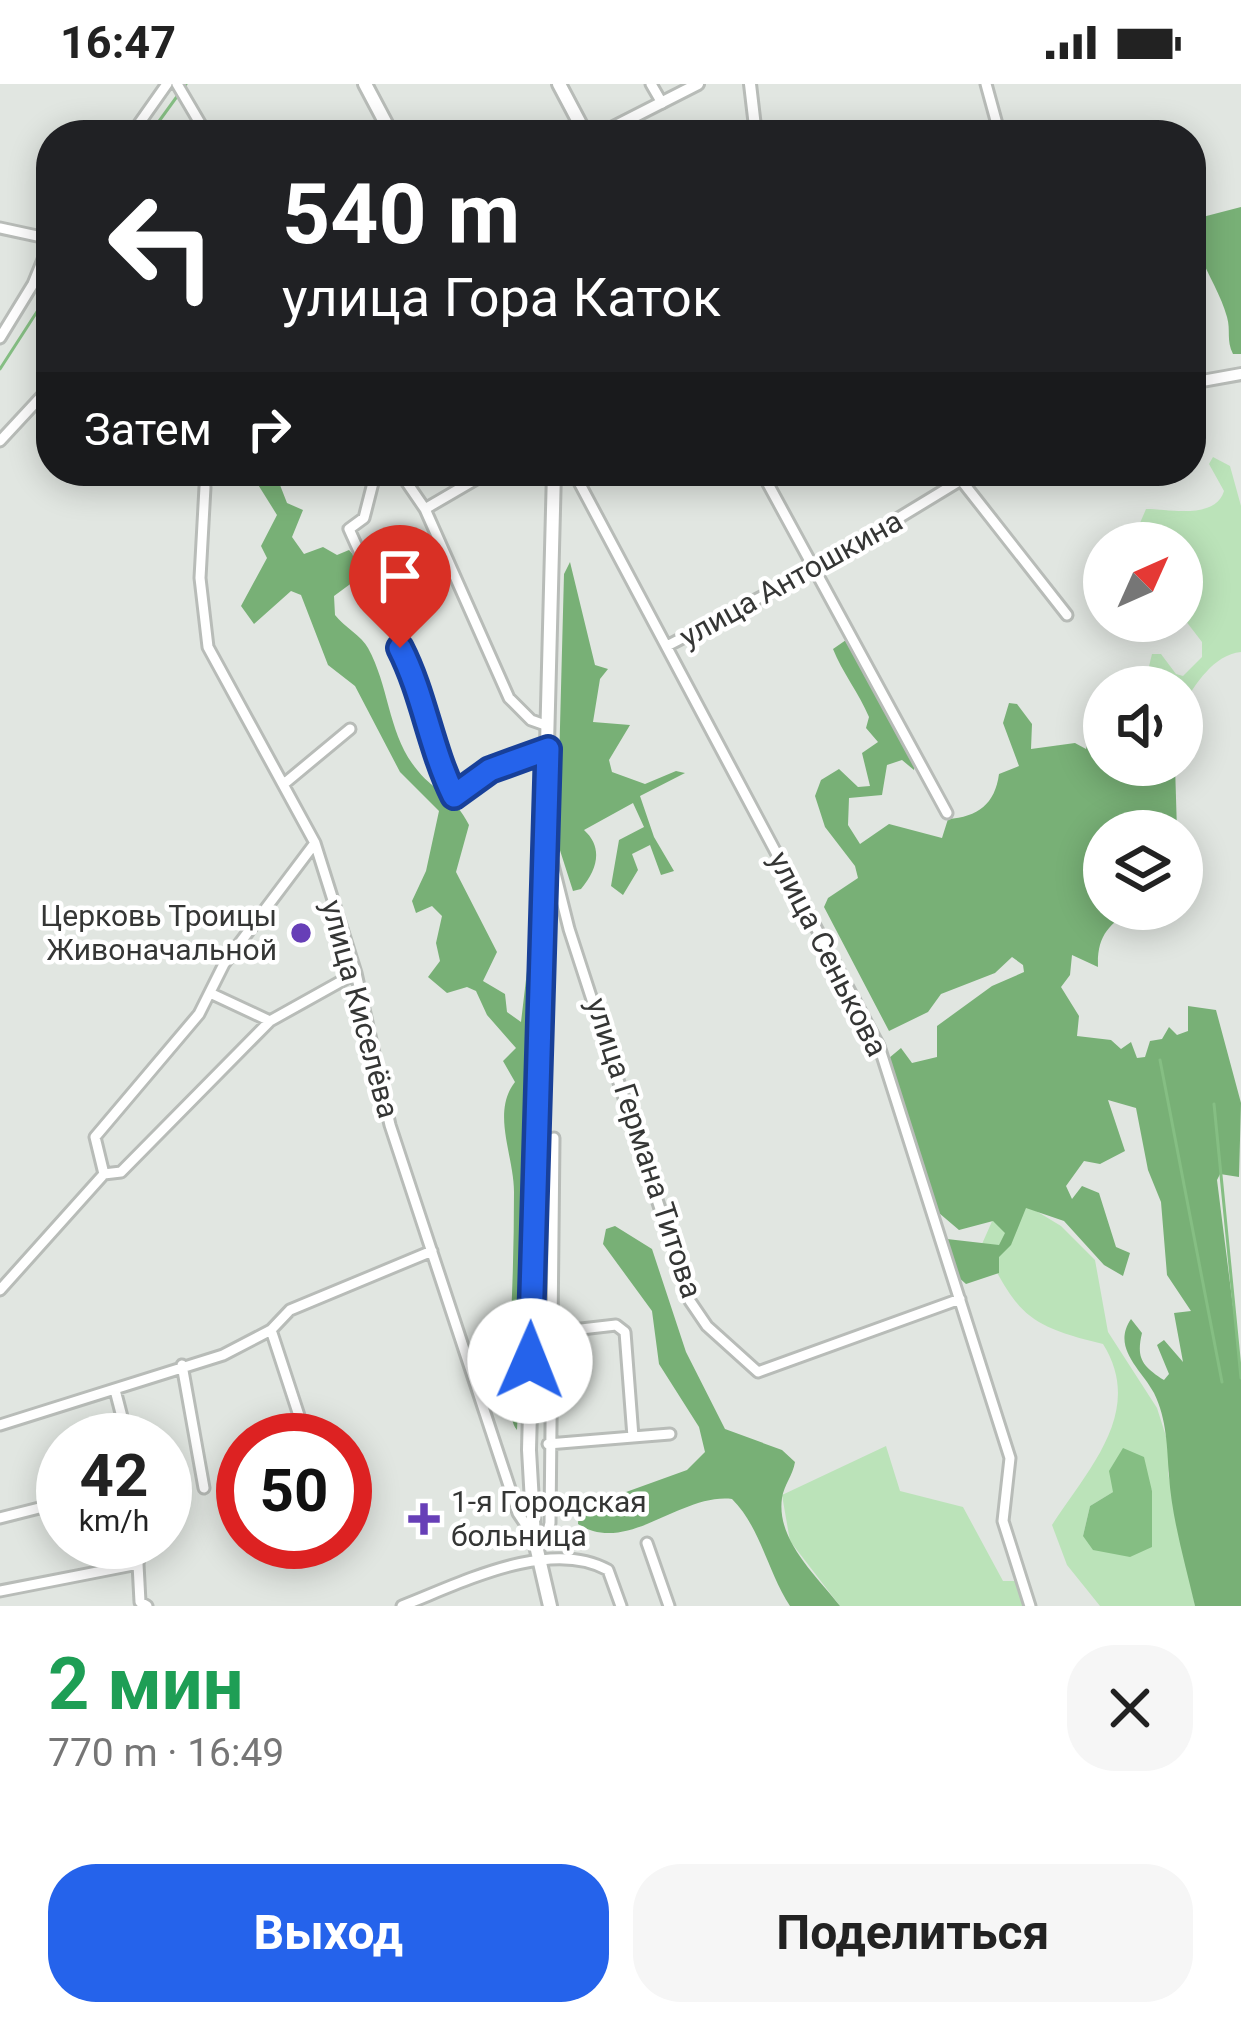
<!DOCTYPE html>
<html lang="ru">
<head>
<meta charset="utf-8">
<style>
	:root { --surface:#fff; --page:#f6f6f6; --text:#222; --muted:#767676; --accent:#2563eb }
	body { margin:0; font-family:Roboto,sans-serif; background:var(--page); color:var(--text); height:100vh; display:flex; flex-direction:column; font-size:45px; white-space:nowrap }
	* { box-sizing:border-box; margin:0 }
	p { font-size:39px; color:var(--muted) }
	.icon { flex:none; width:66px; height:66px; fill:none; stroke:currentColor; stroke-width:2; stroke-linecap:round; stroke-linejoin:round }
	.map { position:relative; height:1522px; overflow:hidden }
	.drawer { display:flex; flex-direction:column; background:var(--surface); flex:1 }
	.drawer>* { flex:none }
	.hud { position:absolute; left:36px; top:36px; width:1170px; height:366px; border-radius:48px; box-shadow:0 6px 30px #0003; background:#202124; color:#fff; overflow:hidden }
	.needle { width:78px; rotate:45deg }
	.fabs { position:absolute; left:1083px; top:438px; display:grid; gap:24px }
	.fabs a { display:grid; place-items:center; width:120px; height:120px; border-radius:50%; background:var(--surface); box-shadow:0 6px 30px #0003; font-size:60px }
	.speed { position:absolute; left:36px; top:1329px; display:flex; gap:24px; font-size:60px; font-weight:700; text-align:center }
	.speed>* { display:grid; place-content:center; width:156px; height:156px; border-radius:50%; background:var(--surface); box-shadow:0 6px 30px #0003; line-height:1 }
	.speed small { font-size:30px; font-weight:400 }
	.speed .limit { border:18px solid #d22; background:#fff; color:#111 }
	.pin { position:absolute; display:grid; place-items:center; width:102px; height:102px; color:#fff; margin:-123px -51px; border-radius:50% 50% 50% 0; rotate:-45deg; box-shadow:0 0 12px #0007 }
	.pin .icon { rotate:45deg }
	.me { position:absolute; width:132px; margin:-66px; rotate:1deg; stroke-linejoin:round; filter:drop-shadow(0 0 9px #0008) }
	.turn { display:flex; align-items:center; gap:42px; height:252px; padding:0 48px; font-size:54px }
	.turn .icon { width:156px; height:156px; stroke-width:2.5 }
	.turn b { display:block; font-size:84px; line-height:102px }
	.then { display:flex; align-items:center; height:114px; padding:0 48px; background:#0003; gap:24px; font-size:45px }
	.round { display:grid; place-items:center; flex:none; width:126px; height:126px; border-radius:48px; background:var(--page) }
	.headline { display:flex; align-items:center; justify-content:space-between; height:204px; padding:0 48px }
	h1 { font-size:72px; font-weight:700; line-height:90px; color:#1e9e55 }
	.action { display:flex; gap:24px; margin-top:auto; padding:24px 48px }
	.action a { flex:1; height:138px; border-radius:48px; background:var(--accent); color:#fff; font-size:48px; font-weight:700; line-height:138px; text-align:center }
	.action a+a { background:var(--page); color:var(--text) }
	.status { display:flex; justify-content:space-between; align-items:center; height:84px; padding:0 60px; background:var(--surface); direction:ltr }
	.status svg { height:33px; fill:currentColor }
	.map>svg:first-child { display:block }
</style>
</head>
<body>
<div class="status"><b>16:47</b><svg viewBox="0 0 49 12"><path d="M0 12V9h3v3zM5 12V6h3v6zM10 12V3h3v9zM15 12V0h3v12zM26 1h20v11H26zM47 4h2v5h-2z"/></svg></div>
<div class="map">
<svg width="1241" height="1522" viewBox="0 0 1241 1522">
	<rect width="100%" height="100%" fill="#e1e6e1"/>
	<path fill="#bbe3b9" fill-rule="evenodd" d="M1213,373L1230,382L1241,422V568C1213,571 1196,600 1182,622V603H1144L1152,570H1161L1176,590L1183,592L1202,573V558L1182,532V459H1163L1158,446L1140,439L1146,425C1170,425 1215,436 1224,407L1209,380Z
		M1005,1108L1061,1142L1095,1176L1108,1248L1157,1324L1170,1365L1168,1389L1195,1522H1100L1067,1481L1052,1441C1089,1384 1145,1327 1103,1260C1025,1241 1018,1230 982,1160ZM1117,1377L1152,1406V1449L1083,1452L1090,1422L1113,1408Z
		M886,1362L900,1407L963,1423L1003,1497H1015L1026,1522H840L790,1457L782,1411Z"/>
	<path fill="#78b076" d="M1241,123V270H1233C1226,256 1231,247 1227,233C1218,200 1191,167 1191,136Z
		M241,387H286L280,401L287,419L303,426L292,453L304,470L323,463L337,471L349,466L359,477L353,498L334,512L335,531C344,543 362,552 368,564C390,604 388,652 418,687C436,709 454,711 469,741L456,788L497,868L483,897L505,910L507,928L521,938L527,887L533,881L538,918L517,1346C504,1331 514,1277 504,1250L511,1234C513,1192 514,1150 514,1108C514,1071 491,1029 515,998L503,977L516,964L487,931L476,907L467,903L447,909L428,893L440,877L436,859L442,832L432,822L416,829L412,817L426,787L439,727L400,688L355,602L328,581L301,511L291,507L254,540L241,522L267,474L261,462L277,431L257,399H245Z
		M570,478L595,581L608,585L600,595L593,638L630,641L609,676L612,688L645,700L676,687L685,689L640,712L654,753L674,787L661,791L650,761L632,770L638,786L623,811L611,802L619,756L644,743L633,719L584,746C603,763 598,785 581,805L573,807L557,757L564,490Z
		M846,556L915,680L914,686L902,676L887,681L882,711L849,714L848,741L860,760L889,740L942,754L948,735C978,733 995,720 999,690L1019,682L1003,639L1009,619L1017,620L1032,640L1031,665L1075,659L1086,665L1090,652L1104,653V681H1175L1177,747H1104V825H1134C1109,840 1097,851 1098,883L1072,871L1070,891L1061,903L1079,932L1077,952L1111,956L1121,965L1131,958L1137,974L1145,973L1150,957L1162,955L1169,943L1177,951L1188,947V922L1216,926L1241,1019L1239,1093L1220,1090L1217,1096L1241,1286V1522H1195C1185,1479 1172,1435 1169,1392C1167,1364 1167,1335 1154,1309C1142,1286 1111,1264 1131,1235L1142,1249C1136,1274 1142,1282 1164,1296L1169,1290L1157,1261L1164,1256L1183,1278L1174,1229L1191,1227L1167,1191L1161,1118L1148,1086L1136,1024L1108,1016L1125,1067L1100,1080L1084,1077L1066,1102L1072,1115L1082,1102L1099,1109L1116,1163L1130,1169L1123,1192L1104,1181L1064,1137L1026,1124L1011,1161L999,1173V1189L966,1200L957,1192L947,1155L999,1161L1005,1149L993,1137L959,1146L939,1129L889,974L901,964L912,979L937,973V942L992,902L1024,888L1023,881L1012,873L995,889L941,910L928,928L889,947L824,823L828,814L858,794L855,782L825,743L815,712L821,696L839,685L858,703L870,702L862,669L878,658L866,644L869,633C859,609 842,588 833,565Z
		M615,1142L652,1165L686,1268L725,1345L782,1366L795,1378C793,1391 784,1401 782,1414C776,1456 816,1491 840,1522H790C767,1487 761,1444 732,1415C680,1409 627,1472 578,1440L579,1425L687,1386L705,1368L699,1343L659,1280L652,1227L603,1160L606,1145Z"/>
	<path fill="#85be83" d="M1123,1364L1144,1373L1152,1407V1463L1130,1473L1093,1466L1083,1452L1090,1422L1113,1408L1109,1387Z"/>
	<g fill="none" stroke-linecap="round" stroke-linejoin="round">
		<path stroke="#85be83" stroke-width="3" d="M149,51L186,0
			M0,285L51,206
			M1160,976L1222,1298
			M1214,1020L1241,1294"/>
		<g stroke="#b8bcb8" stroke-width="15">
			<path id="minor" d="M177,0L207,51
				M651,0L662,19
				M986,0L1000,51
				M131,51L167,0
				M0,144L51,155
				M0,254L33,200L51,156
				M0,357L51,302
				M376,387L364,434L349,445L418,598L423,637L454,712L490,686L547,665
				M399,387L425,425L509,614L531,636L548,642
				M573,387L879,962L1010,1374L1003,1437L1030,1522
				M761,387L947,729
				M205,403L200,494L208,563L315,759L356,889L390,1041L518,1429L534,1453L548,1447L550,1439L554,1054
				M425,425L490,387
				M667,562L813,486L961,396L1067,531
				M285,699L350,645
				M548,761L569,845L690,1217L707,1242L758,1288L960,1215
				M210,909L270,937
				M104,1090L95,1053L199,930L224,880L315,759
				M0,1206L104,1090L121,1088L270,937L356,889
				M271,1246L307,1356
				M182,1281L204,1404
				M115,1306L128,1356
				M0,1341L223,1271L271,1246L290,1226L432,1167
				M633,1353L670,1350
				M548,1360L633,1353L625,1248L616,1241L555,1248
				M0,1434L63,1418
				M647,1459L669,1522
				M138,1480L142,1458
				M0,1507L138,1480L140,1518L147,1522
				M402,1522C459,1500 549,1453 608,1486L621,1522"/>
		</g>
		<g stroke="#b8bcb8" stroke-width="16">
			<path id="tertiary" d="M750,0L756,51
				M598,51L698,0
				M1191,299L1241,290
				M953,387L961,396L974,387"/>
		</g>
		<g stroke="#b8bcb8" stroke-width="18">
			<path id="secondary" d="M365,0L392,51
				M559,0L586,51
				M550,1522L534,1453L529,1366L554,387"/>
		</g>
		<use href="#minor" stroke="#fff" stroke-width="9"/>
		<use href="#tertiary" stroke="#fff" stroke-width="10"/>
		<use href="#secondary" stroke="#fff" stroke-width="12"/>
	</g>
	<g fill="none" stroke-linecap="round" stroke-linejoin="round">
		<g stroke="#184099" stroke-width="30">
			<path id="route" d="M400,564C424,611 430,663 454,712L490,686L548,665L530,1277"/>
		</g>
		<use href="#route" stroke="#2563eb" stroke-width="21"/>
	</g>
	<g fill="#673fb7" stroke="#fff" stroke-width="4.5">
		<circle cx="301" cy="849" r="12"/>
		<path d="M418 1417h12v12h12v12h-12v12h-12v-12h-12v-12h12z"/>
	</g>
	<g text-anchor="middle" stroke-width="9" stroke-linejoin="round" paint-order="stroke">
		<g font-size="30" fill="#353635" stroke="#fff">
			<text transform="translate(791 495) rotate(-29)" y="10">улица Антошкина</text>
			<text transform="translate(828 870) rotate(63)" y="10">улица Сенькова</text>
			<text transform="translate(360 925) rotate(75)" y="10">улица Киселёва</text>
			<text transform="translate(644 1064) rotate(72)" y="10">улица Германа Титова</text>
		</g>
		<g font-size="30" fill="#353635" stroke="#fff" text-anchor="end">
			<text x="277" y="842">Церковь Троицы<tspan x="277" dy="34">Живоначальной</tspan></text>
			<text x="451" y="1428" text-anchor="start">1-я Городская<tspan x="451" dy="34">больница</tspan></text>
		</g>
	</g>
</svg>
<div class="fabs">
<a><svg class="needle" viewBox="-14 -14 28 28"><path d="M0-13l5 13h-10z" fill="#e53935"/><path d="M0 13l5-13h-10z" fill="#767676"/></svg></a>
<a><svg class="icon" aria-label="sound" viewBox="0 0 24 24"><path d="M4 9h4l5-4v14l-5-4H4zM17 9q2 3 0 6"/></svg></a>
<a><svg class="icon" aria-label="layers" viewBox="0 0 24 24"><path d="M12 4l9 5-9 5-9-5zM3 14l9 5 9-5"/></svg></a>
</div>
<div class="speed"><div>42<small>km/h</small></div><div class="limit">50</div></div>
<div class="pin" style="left:400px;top:564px;background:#d93025"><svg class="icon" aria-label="arrive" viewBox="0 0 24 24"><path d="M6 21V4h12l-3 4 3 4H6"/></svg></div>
<svg class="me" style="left:530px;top:1277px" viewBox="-20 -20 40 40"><circle r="19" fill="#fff"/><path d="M0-13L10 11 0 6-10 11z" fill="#2563eb"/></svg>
<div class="hud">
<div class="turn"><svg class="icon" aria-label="left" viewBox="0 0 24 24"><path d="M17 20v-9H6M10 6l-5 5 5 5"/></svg><div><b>540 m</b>улица Гора Каток</div></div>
<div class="then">Затем<svg class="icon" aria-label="right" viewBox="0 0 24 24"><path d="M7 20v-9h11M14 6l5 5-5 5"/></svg></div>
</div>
</div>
<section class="drawer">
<div class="headline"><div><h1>2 мин</h1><p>770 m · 16:49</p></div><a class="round"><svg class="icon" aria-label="close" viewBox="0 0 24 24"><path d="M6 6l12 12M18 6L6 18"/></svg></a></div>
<div class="action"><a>Выход</a><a>Поделиться</a></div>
</section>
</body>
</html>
